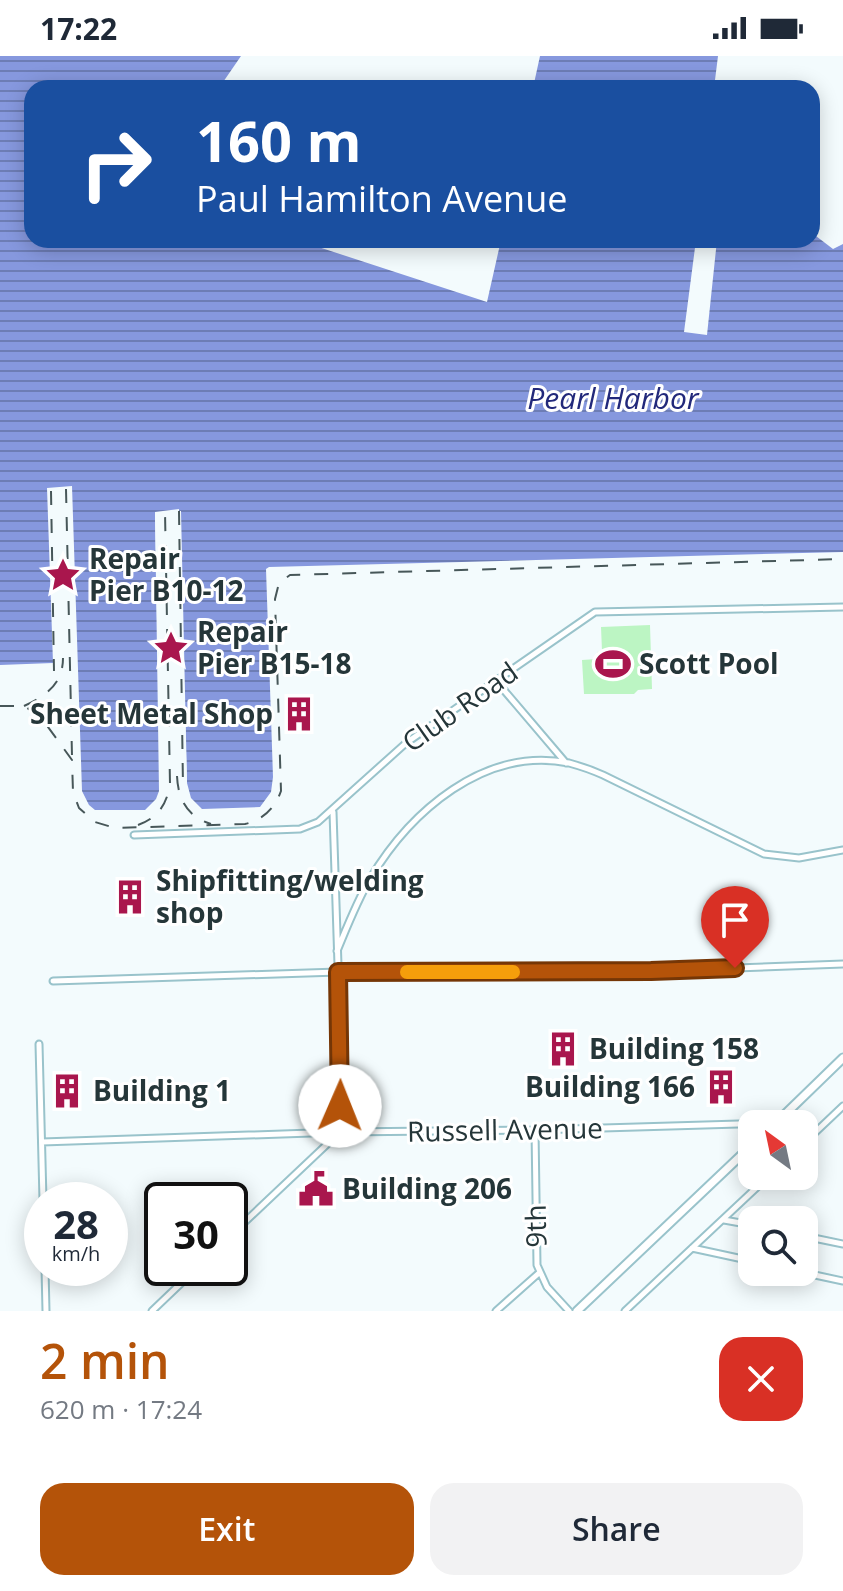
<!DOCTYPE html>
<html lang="en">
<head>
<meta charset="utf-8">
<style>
	:root { --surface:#fff; --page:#f2f2f3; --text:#1f2937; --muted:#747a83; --accent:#b45309 }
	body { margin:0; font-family:"Open Sans",sans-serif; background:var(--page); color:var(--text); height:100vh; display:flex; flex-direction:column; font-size:30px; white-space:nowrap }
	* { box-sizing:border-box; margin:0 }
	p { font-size:26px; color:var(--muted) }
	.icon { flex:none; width:44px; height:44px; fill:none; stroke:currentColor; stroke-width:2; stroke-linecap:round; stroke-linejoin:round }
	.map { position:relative; height:1255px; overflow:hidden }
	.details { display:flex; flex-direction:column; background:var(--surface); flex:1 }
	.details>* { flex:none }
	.banner { position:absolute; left:24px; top:24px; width:796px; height:168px; border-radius:24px; box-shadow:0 4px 20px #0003; background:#1a4fa0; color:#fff; overflow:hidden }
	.needle { width:52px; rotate:327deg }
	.tools { position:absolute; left:738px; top:1054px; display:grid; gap:16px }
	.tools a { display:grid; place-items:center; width:80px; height:80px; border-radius:16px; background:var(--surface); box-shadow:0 4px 20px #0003; font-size:40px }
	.speed { position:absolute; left:24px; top:1126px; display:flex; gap:16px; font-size:40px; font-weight:700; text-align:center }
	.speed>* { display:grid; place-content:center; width:104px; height:104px; border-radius:50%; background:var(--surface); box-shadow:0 4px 20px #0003; line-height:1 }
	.speed small { font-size:20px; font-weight:400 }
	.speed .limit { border:4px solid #111; border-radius:12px; background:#fff; color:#111 }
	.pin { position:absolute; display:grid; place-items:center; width:68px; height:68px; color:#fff; margin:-82px -34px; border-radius:50% 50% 50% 0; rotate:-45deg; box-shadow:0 0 8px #0007 }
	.pin .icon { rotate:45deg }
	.me { position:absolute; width:88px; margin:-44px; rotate:1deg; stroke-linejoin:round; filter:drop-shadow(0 0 6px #0008) }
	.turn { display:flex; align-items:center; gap:28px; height:168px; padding:0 40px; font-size:36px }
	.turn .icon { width:104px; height:104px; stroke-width:2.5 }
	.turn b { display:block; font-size:56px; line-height:68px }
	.round { display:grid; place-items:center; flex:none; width:84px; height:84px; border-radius:24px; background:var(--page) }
	.overview { display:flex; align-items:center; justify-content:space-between; height:136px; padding:0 40px }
	h1 { font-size:48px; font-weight:600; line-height:60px; color:var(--accent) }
	.button { display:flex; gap:16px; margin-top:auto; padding:16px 40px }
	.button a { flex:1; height:92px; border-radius:24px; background:var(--accent); color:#fff; font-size:32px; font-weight:600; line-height:92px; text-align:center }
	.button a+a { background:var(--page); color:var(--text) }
	.status { display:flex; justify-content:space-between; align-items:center; height:56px; padding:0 40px; background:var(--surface); direction:ltr }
	.status svg { height:22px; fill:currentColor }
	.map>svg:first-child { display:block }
</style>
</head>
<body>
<div class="status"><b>17:22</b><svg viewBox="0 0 49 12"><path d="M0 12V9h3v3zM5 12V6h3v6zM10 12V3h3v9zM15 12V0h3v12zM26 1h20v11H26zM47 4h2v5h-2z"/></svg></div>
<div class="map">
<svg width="843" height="1255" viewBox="0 0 843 1255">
	<defs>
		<pattern id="water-rules" width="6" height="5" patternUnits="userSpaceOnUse" patternTransform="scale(2)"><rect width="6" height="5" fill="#8698de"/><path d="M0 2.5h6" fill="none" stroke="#6d7db5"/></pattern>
	</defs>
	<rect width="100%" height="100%" fill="#f3fbfd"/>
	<path fill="#bcf5c3" d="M650,569L652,633L638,634L634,638H584L582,604L597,603V596L602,595L601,571Z"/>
	<path fill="url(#water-rules)" d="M0,0H241L219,32H32V184H297L487,246L501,184H812V177L833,193L843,188V496L269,511L266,513L273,721L271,736L260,751L202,753L191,742L187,727L181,455L155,457L159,735L156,743L145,754H95L89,749L82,735L72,430L47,432L53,607L0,609Z
		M540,0H718L714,32H533Z"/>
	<path fill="#f3fbfd" d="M696,184H717L707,279L684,276Z
		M179,453L187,727H183L177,458H159L164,728H160L155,456Z"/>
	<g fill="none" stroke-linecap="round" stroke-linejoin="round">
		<g stroke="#99c3cb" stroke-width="9">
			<path id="minor" d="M497,626L566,707
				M333,756L341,1001L340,1076
				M134,779L300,773L318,766L406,687L595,556L843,551
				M337,895C347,871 357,845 370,823C410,756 484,690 569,707C580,710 592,714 603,719L764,798L799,802L843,794
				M53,925L338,916L651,915L843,908
				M39,988L43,1144
				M535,1074L537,1209L547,1231L569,1255
				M42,1086L340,1076L535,1074L775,1067
				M804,1087L843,1050
				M724,1164L752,1169
				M230,1180L340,1076
				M804,1180L843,1188
				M692,1192L752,1205
				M45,1212L46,1255
				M801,1216L843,1225
				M152,1255L197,1212
				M496,1255L539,1217
				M625,1255L769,1120"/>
		</g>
		<g stroke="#99c3cb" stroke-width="11">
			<path id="tertiary" d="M775,1068L843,1002
				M577,1255L752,1089"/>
		</g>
		<use href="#minor" stroke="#fff" stroke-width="5"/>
		<use href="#tertiary" stroke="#fff" stroke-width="7"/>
		<path stroke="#475759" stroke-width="2" stroke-dasharray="14 14" stroke-linecap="butt" d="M66,433L72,700
			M51,435L54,615
			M179,455L183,731
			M0,650H24L40,660L72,704L73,736L79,752L95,766L115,772L245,768C263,764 275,752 281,735L275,543L279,527L290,519L843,503
			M24,650C45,640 63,629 63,602
			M177,720C178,744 188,761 211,768
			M138,769C158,762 167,748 170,728L165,456"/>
	</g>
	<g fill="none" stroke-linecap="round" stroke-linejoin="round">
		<g stroke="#753606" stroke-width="20">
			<path id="route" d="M340,1050L338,916L651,915L735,912"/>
		</g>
		<use href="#route" stroke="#b45309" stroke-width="14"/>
		<path stroke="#f59e0b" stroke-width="14" d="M407,916H513"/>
	</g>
	<defs>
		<g id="sight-bare" transform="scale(2.76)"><path d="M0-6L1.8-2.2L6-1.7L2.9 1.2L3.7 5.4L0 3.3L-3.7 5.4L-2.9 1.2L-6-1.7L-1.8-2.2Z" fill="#a9164d" stroke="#fff" stroke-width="2.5" paint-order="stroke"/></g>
		<g id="stadium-bare" transform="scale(2.76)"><path d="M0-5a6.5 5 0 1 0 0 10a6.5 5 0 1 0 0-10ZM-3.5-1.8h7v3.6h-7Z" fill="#a9164d" stroke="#fff" stroke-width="2.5" paint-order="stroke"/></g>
		<g id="building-bare" transform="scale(2.76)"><path d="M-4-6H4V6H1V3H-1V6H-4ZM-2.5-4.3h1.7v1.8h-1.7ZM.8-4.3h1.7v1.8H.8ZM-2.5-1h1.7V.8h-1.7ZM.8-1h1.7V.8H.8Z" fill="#a9164d" stroke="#fff" stroke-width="2.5" paint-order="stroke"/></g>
		<g id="civic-bare" transform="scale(2.76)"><path d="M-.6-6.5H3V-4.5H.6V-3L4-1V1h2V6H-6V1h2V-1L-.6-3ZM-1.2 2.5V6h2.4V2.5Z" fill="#a9164d" stroke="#fff" stroke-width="2.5" paint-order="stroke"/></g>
	</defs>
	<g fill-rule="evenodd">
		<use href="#sight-bare" x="63" y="519"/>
		<use href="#sight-bare" x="171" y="592"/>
		<use href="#stadium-bare" x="613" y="608"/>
		<use href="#building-bare" x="299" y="658"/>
		<use href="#building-bare" x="130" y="841"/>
		<use href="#building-bare" x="563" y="993"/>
		<use href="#building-bare" x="721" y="1031"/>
		<use href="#building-bare" x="67" y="1035"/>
		<use href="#civic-bare" x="316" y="1133"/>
	</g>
	<g text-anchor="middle" stroke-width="6" stroke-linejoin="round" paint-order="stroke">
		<g font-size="28" font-weight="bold" fill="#253639" stroke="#fff" text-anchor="start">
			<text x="89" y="513">Repair<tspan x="89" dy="32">Pier B10-12</tspan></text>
			<text x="197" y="586">Repair<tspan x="197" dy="32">Pier B15-18</tspan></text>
			<text x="639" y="618">Scott Pool</text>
			<text x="273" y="668" text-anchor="end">Sheet Metal Shop</text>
			<text x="156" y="835">Shipfitting/welding<tspan x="156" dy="32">shop</tspan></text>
			<text x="589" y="1003">Building 158</text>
			<text x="695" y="1041" text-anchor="end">Building 166</text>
			<text x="93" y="1045">Building 1</text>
			<text x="342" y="1143">Building 206</text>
		</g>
		<g font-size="28" fill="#253639" stroke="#fff">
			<text transform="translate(460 651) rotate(-35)" y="10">Club Road</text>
			<text transform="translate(505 1074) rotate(-1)" y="10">Russell Avenue</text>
			<text transform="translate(536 1170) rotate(-91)" y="10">9th</text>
		</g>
		<g font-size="30" font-style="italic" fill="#22297b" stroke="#fff">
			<text x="613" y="353">Pearl Harbor</text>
		</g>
	</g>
</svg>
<div class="tools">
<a><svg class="needle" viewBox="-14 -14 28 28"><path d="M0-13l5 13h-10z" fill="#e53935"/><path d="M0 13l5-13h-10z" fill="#747a83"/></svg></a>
<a><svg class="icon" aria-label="search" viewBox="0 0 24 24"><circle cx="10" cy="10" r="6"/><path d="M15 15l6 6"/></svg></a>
</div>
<div class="speed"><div>28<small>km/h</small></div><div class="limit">30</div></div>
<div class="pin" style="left:735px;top:912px;background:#d93025"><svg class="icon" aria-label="arrive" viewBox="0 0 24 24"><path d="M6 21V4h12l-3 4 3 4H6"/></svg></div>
<svg class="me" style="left:340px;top:1050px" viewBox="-20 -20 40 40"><circle r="19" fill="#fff"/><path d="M0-13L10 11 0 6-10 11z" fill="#b45309"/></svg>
<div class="banner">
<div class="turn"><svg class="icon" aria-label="right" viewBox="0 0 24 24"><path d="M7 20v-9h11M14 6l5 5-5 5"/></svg><div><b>160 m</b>Paul Hamilton Avenue</div></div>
</div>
</div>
<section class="details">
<div class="overview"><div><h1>2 min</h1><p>620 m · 17:24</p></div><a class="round" style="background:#d93025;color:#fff"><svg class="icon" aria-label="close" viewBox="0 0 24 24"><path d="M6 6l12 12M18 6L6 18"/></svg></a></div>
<div class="button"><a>Exit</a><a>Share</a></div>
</section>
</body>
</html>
